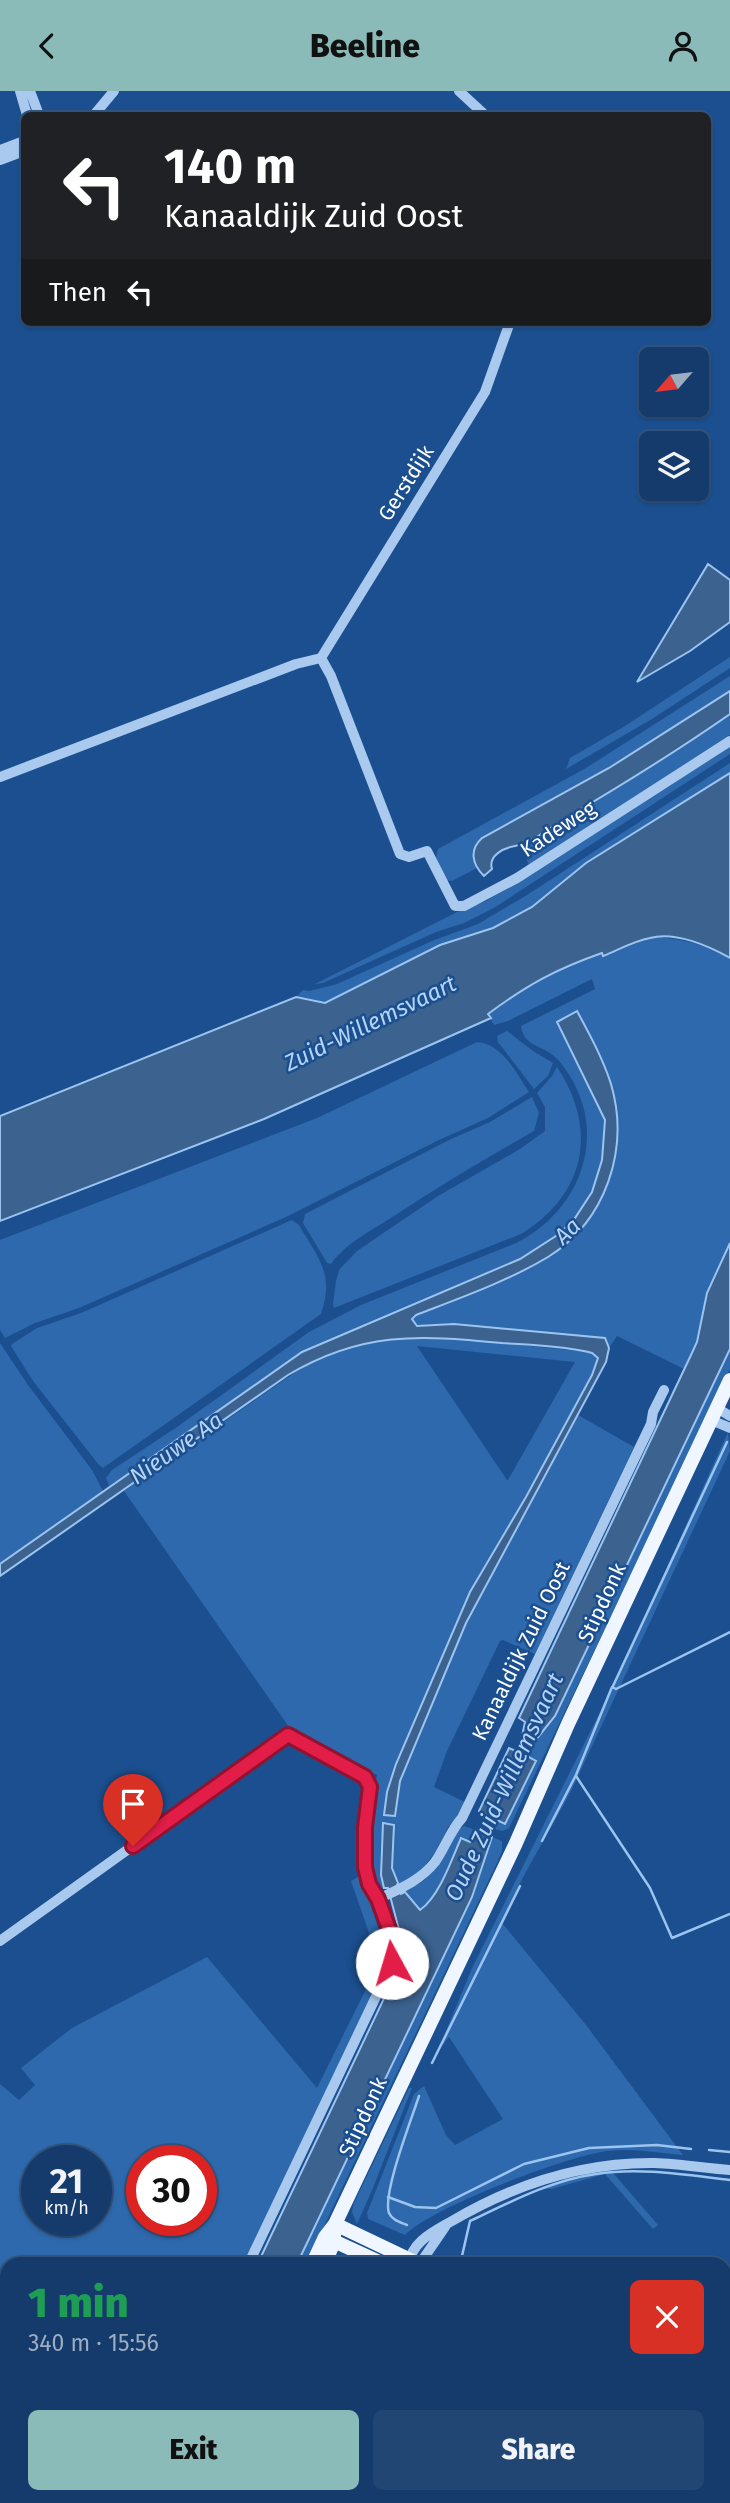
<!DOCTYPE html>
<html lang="en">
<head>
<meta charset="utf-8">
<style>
	:root { --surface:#143b6b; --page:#214673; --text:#f1f3f6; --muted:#9dadc1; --line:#33557e; --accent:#8bbbb9 }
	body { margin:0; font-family:"Fira Sans",sans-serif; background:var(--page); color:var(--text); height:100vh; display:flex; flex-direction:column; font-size:26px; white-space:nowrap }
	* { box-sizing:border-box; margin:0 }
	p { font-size:23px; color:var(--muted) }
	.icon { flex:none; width:38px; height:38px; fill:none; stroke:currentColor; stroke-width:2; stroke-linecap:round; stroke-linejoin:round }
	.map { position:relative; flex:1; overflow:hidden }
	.side { position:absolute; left:0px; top:2166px; width:732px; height:247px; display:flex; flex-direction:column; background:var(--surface); border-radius:21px 21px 0 0; box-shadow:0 2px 5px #0004,0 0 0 2px var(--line) }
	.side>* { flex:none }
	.banner { position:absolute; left:21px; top:21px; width:690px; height:214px; border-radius:10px; box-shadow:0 2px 5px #0004,0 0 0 2px var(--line); background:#202124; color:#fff; overflow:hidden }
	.needle { width:46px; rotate:242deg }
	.controls { position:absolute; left:639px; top:256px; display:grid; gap:14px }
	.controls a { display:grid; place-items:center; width:70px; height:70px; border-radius:10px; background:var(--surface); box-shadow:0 2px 5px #0004,0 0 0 2px var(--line); font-size:35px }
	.speed { position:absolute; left:21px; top:2054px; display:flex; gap:14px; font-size:35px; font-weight:700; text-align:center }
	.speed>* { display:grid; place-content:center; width:91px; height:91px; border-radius:50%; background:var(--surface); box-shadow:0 2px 5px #0004,0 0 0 2px var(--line); line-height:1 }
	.speed small { font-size:18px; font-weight:400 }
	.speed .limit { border:10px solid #d22; background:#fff; color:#111 }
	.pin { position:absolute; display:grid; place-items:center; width:60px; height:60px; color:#fff; margin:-72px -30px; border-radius:50% 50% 50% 0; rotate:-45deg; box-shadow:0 0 7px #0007 }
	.pin .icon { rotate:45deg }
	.me { position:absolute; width:77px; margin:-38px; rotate:354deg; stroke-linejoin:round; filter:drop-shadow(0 0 5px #0008) }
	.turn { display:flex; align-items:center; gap:24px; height:147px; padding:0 28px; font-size:32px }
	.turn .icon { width:91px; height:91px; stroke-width:2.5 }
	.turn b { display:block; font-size:49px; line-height:60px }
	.then { display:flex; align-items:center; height:66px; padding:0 28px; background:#0003; gap:14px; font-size:26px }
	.round { display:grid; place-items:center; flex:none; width:74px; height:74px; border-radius:10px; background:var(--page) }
	.head { display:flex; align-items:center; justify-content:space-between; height:119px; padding:0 28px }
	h1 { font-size:42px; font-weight:800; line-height:52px; color:#1e9e55 }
	.primary-button { display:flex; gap:14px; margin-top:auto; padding:14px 28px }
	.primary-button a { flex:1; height:80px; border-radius:10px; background:var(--accent); color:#111; font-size:28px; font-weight:800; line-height:80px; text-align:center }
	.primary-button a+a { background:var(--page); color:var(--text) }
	header { display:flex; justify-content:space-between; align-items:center; height:91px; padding:0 28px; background:var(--accent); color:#111; font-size:32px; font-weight:800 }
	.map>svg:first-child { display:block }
</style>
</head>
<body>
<header><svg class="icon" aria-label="back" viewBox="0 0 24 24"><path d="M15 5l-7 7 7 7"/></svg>Beeline<svg class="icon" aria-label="person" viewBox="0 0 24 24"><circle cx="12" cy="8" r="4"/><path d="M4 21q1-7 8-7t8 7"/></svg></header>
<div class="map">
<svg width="730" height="2412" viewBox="0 0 730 2412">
	<rect width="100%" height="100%" fill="#1b4f8f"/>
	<path fill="#2e69ad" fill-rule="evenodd" d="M730,566V577L652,628L566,678L570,667L625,635Z
		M730,585V600L609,677L482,747C475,753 472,768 477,777L452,790L446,789L436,766L438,758L586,677Z
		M730,623V644L529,774L520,754L621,695Z
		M730,654V663L494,817L464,832L436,841L323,892L315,893L463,818L486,810Z
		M730,672V682L586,772L532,816L493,837L440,854L325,912L296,906L303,899L309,900L337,893L432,850L478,833L527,804Z
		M652,846C680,847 705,853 730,867V1152L707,1202L697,1251L684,1278L617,1245L609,1257L605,1247L454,1233L422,1235L413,1232L412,1228L416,1224C460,1207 508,1190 548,1166C606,1130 630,1058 611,993C603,968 590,944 577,921L558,931L605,1028L602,1069L592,1101L575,1128L545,1154L520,1168L302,1261L109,1395L106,1387L112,1379L177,1336L309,1241L361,1214L516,1152C580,1120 609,1045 568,982C564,976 559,969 554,965C540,953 524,956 521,935L595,898L592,888L508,930L494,934L488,924C528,894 555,878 602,862L604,865Z
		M507,940L533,960L553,972L548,985L534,998L498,951L497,945Z
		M477,951C503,953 516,982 529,1001L488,1027L439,1049L286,1126L79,1217L35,1232L5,1247L0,1239V1149L317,1027Z
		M557,976C599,1039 585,1104 521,1143L334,1217L333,1213L336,1190L339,1179L357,1160L438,1105L520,1058L545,1040V1016L537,1002L552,985Z
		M532,1006L539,1022L534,1040C485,1068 437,1096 391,1127C370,1140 345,1153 331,1173L327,1172L303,1132L305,1123L451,1048L490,1031Z
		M292,1129L299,1134C318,1167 335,1183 321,1223L103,1377L99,1374L33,1290L11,1255L12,1253L37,1237L81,1222Z
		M421,1246L453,1247L588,1261L598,1267V1271L526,1406L470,1501L396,1673L387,1701L384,1724L395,1725L400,1691L466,1532L578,1324L634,1356L535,1563L503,1549L500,1550L447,1660L434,1696L465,1711L458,1725L448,1736L436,1760L419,1782L397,1794L398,1791L392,1777L394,1735L383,1733C381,1754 378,1776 384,1797L382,1798C359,1779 373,1710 377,1684L296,1646L124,1400L310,1271C349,1255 379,1248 421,1246ZM417,1255L575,1271L508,1389H507Z
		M0,1252L28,1294L92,1379L103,1400L0,1473Z
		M730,1258V1278L509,1737L503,1740L493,1738L497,1729L505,1733L527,1665L534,1650L555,1625Z
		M728,1341L730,1360L571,1700C548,1744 520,1786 502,1832L586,1934L683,2064C658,2062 633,2057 608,2060C569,2064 430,2117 405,2144L368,2128L367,2122L414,2003L424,1995L446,2044L455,2054L503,2028L449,1946L442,1955L443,1947L473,1875L617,1587Z
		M464,1735L479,1740L470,1751L461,1747C452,1768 439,1806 420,1819L417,1818L405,1801C420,1793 430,1786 439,1773C448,1761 451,1743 464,1735Z
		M492,1746L502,1750V1760L497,1772L306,2173L297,2174L472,1806Z
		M361,1784L385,1858L384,1881L246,2173L7,2174V2210L0,2205V1993L19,2009L35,1994L21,1977L72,1937L207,1866L317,1997L373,1884L375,1871V1859L351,1790ZM37,2070H96V2130H37ZM142,2070H201V2130H142Z
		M409,1997H412L373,2097L357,2133L352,2121L354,2112Z
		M608,2076L658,2134L653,2138L605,2083L551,2098L540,2096Z
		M0,2237L7,2241V2330L0,2336Z"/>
	<path fill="#3c6290" stroke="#9cc4f0" stroke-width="2" d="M708,473L730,489V531L690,560L637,591Z
		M730,600V623C677,660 622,694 566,727C551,736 532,752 515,755C503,757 488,765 492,778L484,785C472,773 469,759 482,747L609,677Z
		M730,682V867C709,855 675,840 650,847C634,850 618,859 603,865L602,862C556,878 527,894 488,923L491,927L264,1028L0,1130V1025L296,906L325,912L440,854L493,837L532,816L586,772Z
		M577,920C590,944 603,968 611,993C630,1058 606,1130 548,1166C508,1190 460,1207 416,1224L412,1228L417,1235L454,1233L605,1247L609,1257L606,1271L466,1532L400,1690L395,1725L384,1724L387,1701L396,1673L470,1501L526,1406L592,1284L598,1267L592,1262C566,1255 530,1254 502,1252C419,1244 362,1240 288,1284L0,1485V1473L302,1261L520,1168L559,1143L575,1127L592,1101L602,1069L605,1029L557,931Z
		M730,1152V1258L555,1625L534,1651L527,1665L536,1670L505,1733L497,1729L489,1744L492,1746L472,1806L297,2173L257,2174L408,1857L399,1839L388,1797H384L381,1784L383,1732L394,1734L392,1777L398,1792L397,1794L401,1803L405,1801L420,1819C439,1806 452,1768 461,1747L470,1751L479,1740H481L488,1725L479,1720L509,1657L518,1661L525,1646L522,1645L525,1631L519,1627L691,1264L697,1251L707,1202Z"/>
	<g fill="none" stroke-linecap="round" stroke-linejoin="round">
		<path stroke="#9cc4f0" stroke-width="2.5" d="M613,1595L727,1351
			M576,1685L650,1797L672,1847L730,1823
			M542,1750L576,1684L612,1596L616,1598L730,1541
			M432,1972L520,1795
			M709,2059L730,2061
			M388,2106L415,2116L436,2117L524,2073L589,2057L657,2054L691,2058
			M407,2134C400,2131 392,2129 389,2122C382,2103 412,2027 419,2005
			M469,2174L462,2165L470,2130C510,2111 552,2089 596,2083C640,2076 686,2084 730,2089
			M299,2406L312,2412
			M489,2412L491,2406"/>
		<path stroke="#a9c9ee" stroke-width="10" d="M20,0L27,24
			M30,0L39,24
			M459,0L485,24
			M94,24L114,0
			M0,59L24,50
			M0,69L24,60
			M321,567L331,585L400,763L409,766L427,760L455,815H464L517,787L730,650
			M0,686L296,573L321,567L485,301L510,231
			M717,1317L730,1325
			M711,1329L730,1337
			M378,1808C399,1798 420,1790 435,1771C445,1757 450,1740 462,1727L651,1333L653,1321L664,1299
			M0,1850L288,1644L365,1686L370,1697L365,1736V1776L369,1793L378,1808L393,1849L392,1872L248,2174
			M409,2174C410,2151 435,2140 452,2130C515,2093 582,2071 655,2072C680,2073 705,2077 730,2079
			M419,2174L445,2136
			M132,2412L135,2406"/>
		<path stroke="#f0f6ff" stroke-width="14" d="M335,2133L421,2174
			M325,2146L386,2174
			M312,2174L325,2146L335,2133L516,1752L568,1633L730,1289
			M324,2174L334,2151V2142
			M0,2219L7,2223
			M199,2412L202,2406"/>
	</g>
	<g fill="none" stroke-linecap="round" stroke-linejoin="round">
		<g stroke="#92132f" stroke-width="18">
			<path id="route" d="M133,1755L288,1644L365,1686L370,1696L365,1736V1776L369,1793L378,1808L393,1849L392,1872"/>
		</g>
		<use href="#route" stroke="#e11d48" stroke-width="12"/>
	</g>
	<g text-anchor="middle" stroke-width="5" stroke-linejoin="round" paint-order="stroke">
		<g font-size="21" fill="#fff" stroke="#1b4f8f">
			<text transform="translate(406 392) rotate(-58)" y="7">Gerstdijk</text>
			<text transform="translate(558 738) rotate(-33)" y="7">Kadeweg</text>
			<text transform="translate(602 1512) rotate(-65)" y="7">Stipdonk</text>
			<text transform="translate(521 1560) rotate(-64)" y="7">Kanaaldijk Zuid Oost</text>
			<text transform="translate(363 2026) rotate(-65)" y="7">Stipdonk</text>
		</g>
		<g font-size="23" font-style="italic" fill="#b5d3f5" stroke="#1b4f8f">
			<text transform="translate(370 932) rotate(-26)" y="8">Zuid-Willemsvaart</text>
			<text transform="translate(567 1140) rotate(-44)" y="8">Aa</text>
			<text transform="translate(176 1357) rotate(-35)" y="8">Nieuwe Aa</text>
			<text transform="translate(504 1696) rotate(-65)" y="8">Oude Zuid-Willemsvaart</text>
		</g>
	</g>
</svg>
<div class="controls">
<a><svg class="needle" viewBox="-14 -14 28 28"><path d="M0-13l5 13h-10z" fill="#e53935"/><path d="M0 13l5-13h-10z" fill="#9dadc1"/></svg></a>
<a><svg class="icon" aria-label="layers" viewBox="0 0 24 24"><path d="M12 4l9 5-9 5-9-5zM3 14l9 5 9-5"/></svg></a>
</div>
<div class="speed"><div>21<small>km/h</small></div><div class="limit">30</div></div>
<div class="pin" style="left:133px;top:1755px;background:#d93025"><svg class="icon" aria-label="arrive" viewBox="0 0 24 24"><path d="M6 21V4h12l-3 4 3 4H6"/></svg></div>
<svg class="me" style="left:392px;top:1872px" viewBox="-20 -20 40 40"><circle r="19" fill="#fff"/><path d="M0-13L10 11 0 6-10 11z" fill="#e11d48"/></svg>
<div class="banner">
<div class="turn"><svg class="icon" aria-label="left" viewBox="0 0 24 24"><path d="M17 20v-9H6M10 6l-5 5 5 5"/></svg><div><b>140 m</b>Kanaaldijk Zuid Oost</div></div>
<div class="then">Then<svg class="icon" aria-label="left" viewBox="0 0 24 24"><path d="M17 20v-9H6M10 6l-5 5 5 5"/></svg></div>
</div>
<section class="side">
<div class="head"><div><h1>1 min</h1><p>340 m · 15:56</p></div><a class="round" style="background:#d93025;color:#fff"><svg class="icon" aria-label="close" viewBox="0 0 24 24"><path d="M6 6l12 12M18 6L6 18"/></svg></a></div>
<div class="primary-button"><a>Exit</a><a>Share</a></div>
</section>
</div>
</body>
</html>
